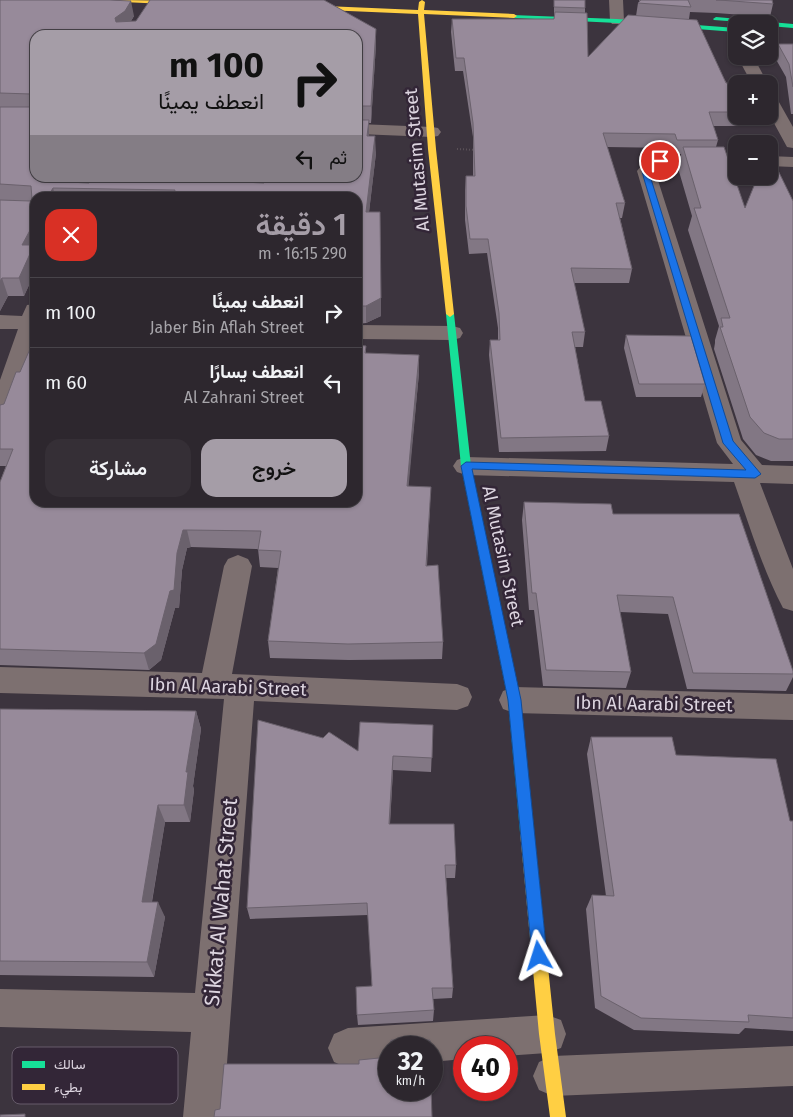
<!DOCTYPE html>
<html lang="ar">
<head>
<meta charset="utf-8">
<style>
	:root { --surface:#2d272e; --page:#352f36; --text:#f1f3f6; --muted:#a7a5aa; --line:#48444a; --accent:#a59da7 }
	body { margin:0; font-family:"Fira Sans",Vazirmatn,sans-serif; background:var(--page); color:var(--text); direction:rtl; height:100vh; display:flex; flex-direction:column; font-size:19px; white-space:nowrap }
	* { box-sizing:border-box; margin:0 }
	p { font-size:16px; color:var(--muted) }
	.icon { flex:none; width:28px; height:28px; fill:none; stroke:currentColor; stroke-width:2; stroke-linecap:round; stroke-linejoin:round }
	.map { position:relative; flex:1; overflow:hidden; direction:ltr }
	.sheet { position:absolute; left:30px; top:192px; width:332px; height:315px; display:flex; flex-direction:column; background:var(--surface); border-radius:15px; box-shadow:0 1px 4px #0004,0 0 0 1px var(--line); direction:rtl }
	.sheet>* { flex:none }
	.banner { position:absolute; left:30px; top:30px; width:332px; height:152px; border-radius:15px; box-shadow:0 1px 4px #0004,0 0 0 1px var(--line); direction:rtl; background:#a59da7; color:#111; overflow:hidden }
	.controls { position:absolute; left:728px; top:15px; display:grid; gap:10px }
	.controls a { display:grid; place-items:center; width:50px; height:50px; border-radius:10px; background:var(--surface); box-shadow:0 1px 4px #0004,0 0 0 1px var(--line); font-size:25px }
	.speed { position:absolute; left:378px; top:1036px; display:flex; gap:10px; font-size:25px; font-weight:700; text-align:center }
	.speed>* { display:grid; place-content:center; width:65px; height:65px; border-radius:50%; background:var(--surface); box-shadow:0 1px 4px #0004,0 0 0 1px var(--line); line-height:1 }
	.speed small { font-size:12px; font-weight:400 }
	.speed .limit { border:8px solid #d22; background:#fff; color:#111 }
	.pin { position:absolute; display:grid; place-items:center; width:42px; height:42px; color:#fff; margin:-21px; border:2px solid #fff; border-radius:50%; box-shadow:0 1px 5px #0007 }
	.me { position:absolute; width:55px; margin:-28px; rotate:354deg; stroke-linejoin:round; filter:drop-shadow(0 0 4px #0008) }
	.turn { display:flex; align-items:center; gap:18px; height:105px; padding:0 15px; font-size:22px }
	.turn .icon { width:65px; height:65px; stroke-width:2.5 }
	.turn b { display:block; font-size:35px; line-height:42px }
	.then { display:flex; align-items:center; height:48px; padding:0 15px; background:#0003; gap:10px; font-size:19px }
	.round { display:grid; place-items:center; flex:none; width:52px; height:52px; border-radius:15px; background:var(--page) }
	.summary { display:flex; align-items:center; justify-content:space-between; height:85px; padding:0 15px }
	h1 { font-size:30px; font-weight:600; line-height:38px; color:var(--accent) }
	.button { display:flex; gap:10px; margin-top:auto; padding:10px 15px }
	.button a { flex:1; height:58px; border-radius:15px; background:var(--accent); color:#111; font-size:20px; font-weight:600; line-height:58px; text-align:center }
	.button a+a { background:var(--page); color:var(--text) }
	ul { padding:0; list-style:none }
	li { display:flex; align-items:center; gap:15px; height:70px; padding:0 15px; border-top:1px solid var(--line) }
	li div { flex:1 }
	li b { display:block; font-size:19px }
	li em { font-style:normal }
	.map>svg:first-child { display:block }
</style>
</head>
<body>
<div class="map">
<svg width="793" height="1117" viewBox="0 0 793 1117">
	<rect width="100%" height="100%" fill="#3c343e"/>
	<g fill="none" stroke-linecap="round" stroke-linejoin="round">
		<path stroke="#7b7174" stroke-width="2" stroke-dasharray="0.5 2.5" stroke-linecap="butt" d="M457,149L476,150"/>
		<path fill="#7d7070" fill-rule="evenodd" d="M609,0H623L624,21L622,24H612L610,21Z
			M737,56H753L768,84H752Z
			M769,94L775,95L793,127V148L787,147L769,114Z
			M358,124L432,127L438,128L441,132L438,136L432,137L358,134Z
			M660,156H736V166H663L655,171L741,440L762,465L793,466V484L760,483L793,569V611L783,608C762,568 749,524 734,482L466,475L457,472L453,466L457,460L466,457L733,464L717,443L637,171L645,161Z
			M769,156L793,157V167L769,166Z
			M81,178H99L92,198H73Z
			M251,178H269L265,198H246Z
			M35,304V344L12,415L9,421L0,423V380L18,329H0V315L22,316L27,305Z
			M358,325L452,326L460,328L463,333L460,338L452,340L358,339Z
			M238,555L248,559L252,566L232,674L457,684L468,688L472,697L468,706L457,710L254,701L223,1117H183L191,1032L0,1027V989L195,993L224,699L0,693V667L202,673L224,566L228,559Z
			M514,687L793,694V720L514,713L503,709L499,700L503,691Z
			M547,1015L561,1020L566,1034L561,1048L547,1053L506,1056V1048H464V1059L431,1062V1048H389V1065L348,1068L334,1062L328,1048L334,1034L348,1028Z
			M793,1046V1086L553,1096L539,1090L533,1076L539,1062L553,1056Z"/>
		<path fill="#16e098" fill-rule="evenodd" d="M512,15L617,19L736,28V32L617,23L514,18L512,17Z
			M716,17L793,24V28L769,26V24L714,20L713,19Z
			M450,311L454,314L471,466L520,700L534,832L532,837L527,838L522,837L520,832L508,700L461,466L446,314Z"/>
		<path fill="#ffcf43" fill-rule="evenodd" d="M120,0L187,1L190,3L187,5L123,2Z
			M422,0L425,2L424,10L514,14L517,16L514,18L424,14L436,149L454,314L450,317L446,314L428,149L418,14L302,9L299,7L302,5L418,10L419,2Z
			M527,826L532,827L534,832L555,1034L566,1117H550L539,1034L520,832L522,827Z"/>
	</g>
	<path fill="#827784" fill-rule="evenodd" d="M0,0L134,16L131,21L376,29V44L371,123H369V136L376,153L369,212L381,316L366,323L358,324V198H35V272L24,296H8L0,311ZM35,35H358V178L264,183L248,182L250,178H91L89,183L78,182L80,178Z
		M554,0H585V13L588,57L636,16L638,3L640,2L639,0H772L773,4L770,17L716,13L690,12L689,19L736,99V116H742L739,126H713L718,140L716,147L745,208L793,201V461H771L756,455L743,439L714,349L715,343V340L719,326L688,230L692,216L678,168L681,154H674L672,148L607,147L625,203L622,218H620L632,269L629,283H574L585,332L583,347H575L585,401L609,436L606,451L499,452L489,355L490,340H498V328L487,253L469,254L465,220V190L466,176H473V137L463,71H455L451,32L452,19H554Z
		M778,44H793V114H791L786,77L774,56Z
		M626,335L705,384L701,397H636L624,348Z
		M366,346V353L419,355V373L408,486L430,505L427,566L443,642L442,659L349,660L270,658L268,641L278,568L260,567L258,549L191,547L187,548L182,570L179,608H175L161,660L149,670L0,665V482L6,466H0V405L35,502Z
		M524,502L613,514L793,671V677L786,691L687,689L668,614L620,612L631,672L626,688L543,686L534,610H529L522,520Z
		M0,709L196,711L201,729L193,786L194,790L190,822H165L152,902L165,917L154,977L0,975Z
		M433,725L431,772L393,770L390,824L456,865L455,878H446L453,988L452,998L433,999L434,1010L433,1021L358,1025L357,1015L372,986L368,915L250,919L247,908L358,751Z
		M591,737L676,755L790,821H793V1031L745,1028L739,1034L634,1030L595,1008L586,909L592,895L606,896L587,754Z"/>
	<path fill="#6a616c" d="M131,1L134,16L128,26L118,34L115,18Z
		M376,29V44L371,123V106Z
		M369,120V136H367Z
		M375,136L376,153L367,229L366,212Z
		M69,178H80L76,188L67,182Z
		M244,178H250L245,198L242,182Z
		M53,188L56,198H47Z
		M35,221V272L24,296L19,278L22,245Z
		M2,278L8,296L0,311V281Z
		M381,298V316L366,323V306Z
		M419,355V373L407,504V486Z
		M183,530H187L191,547L187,548L182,570L179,608H175L161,660L149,670L144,653L177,553Z
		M196,711L201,729L193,786L194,790L190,822L184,805L186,772Z
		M393,756V770L389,837V824Z
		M158,805L165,822L149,918L142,902Z
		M158,902L165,917L154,977L147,962Z"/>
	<path fill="#978a9a" stroke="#6a616c" d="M0,0H110L131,1L125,11L115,18L116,22L136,21L150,0H324L376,29L371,106H358V35H35V178H69L67,182L89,183L91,178H244L242,182L264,183L265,178H358V120H369L367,136H375L366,212H380L381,298L366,306H358V198H173L175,190L53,188L47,198H35V221L22,245H34L19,278H2L0,281V200L30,201L32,199L31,186L0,184V107H32V96L31,94L0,93Z
		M554,0H585V8L554,7Z
		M641,0H688L691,7L638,3Z
		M716,0H772L773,4L719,0Z
		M555,12L587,13L588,57L628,15L697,20L726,83H728L736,99V112H709L718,140H677L675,134L603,133L625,203H616L632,269L571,268L585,332H572L585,401H601L609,436L501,438L490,340H500L499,313L488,239H470L466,206V176H475L473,123L464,58H456L452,19H554Z
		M778,44H793V87L789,64Z
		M683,147H724L745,208L758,176H769V152L793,201V439H779L764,433L750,417L720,327H723L721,318H730L694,208H701Z
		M626,335L691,336L705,384H639Z
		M33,342H35V502H358V345L366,346L365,353L419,355L407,486L431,487L426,566L438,565L443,642L348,644L268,641L281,551L258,550L261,531L187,530H183L177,553L174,590L170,591L156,644L144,653L0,649V482L13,449H0V405L4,404L16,372H20Z
		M524,502L611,504L613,514H739L793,671V674L693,673L673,597L617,595L631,672L546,670L536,593H532Z
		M0,709L196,711L186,772H188L184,805H158L142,902H158L147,962L0,961Z
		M258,720L323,738L329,732L358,751L360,722L433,725L432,758L393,756L389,824H454L456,865H445L453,988H432L434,1010L357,1015L356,987L372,986L367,903L247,908Z
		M591,737H672L676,755L776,759L790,821H793V1018L748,1015L749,1022L641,1018L601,996L592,895L614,896Z
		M391,1040H430V1048H390Z
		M389,1057V1090H431V1087L432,1117H214L215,1110L220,1109L224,1064H359V1060Z
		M25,1114V1117H0V1115Z"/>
	<path fill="#1a73e8" stroke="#114b97" d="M660,159H663V163L653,166L649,171L651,179L733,441L761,474L755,478L472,469L521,700L547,956L545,961L539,963L534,961L532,956L508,700L461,466L466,462L746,470L723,443L644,179L642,171L648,163Z"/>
	<g text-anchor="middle" stroke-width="5" stroke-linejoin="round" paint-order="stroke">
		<g font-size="18" fill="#ddd5e0" stroke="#332637">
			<text transform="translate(417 160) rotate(-95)" y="6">Al Mutasim Street</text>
			<text transform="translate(503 556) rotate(78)" y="6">Al Mutasim Street</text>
			<text transform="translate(228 687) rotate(2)" y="6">Ibn Al Aarabi Street</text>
			<text transform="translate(654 704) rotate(1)" y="6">Ibn Al Aarabi Street</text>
		</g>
		<g font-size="21" fill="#ddd5e0" stroke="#332637">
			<text transform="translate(221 902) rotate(-85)" y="7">Sikkat Al Wahat Street</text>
		</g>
	</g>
	<rect x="12" y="1047" width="166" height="57" rx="8" fill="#332637" stroke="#665b6a" stroke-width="1"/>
	<rect x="22" y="1061" width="23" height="7" fill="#16e098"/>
	<rect x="22" y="1084" width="23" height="6" fill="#ffcf43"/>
	<g font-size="14" fill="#ddd5e0">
		<text x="54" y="1069">سالك</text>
		<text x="54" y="1092">بطيء</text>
	</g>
</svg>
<div class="controls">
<a><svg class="icon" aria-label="layers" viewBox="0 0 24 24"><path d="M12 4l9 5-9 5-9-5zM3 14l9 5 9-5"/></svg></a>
<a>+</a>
<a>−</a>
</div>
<div class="speed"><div>32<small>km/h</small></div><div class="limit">40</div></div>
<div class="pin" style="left:660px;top:161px;background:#d93025"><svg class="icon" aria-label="arrive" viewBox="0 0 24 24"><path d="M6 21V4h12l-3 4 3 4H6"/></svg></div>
<svg class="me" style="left:539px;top:956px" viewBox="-20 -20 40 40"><path d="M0-17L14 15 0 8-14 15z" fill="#1a73e8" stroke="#fff" stroke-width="4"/></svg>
<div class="banner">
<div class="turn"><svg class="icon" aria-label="right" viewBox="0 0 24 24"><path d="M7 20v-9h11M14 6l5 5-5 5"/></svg><div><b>100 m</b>انعطف يمينًا</div></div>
<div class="then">ثم<svg class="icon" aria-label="left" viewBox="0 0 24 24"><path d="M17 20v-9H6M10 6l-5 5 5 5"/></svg></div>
</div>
<section class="sheet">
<div class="summary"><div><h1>1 دقيقة</h1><p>290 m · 16:15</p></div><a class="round" style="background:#d93025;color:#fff"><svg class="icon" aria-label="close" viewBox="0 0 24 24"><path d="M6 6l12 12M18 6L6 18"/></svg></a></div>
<ul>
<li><svg class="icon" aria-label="right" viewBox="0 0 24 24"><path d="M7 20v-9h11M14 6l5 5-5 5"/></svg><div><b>انعطف يمينًا</b><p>Jaber Bin Aflah Street</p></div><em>100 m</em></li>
<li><svg class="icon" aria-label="left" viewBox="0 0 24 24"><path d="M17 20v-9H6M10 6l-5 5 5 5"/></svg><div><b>انعطف يسارًا</b><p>Al Zahrani Street</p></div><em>60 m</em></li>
</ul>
<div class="button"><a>خروج</a><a>مشاركة</a></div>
</section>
</div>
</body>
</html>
